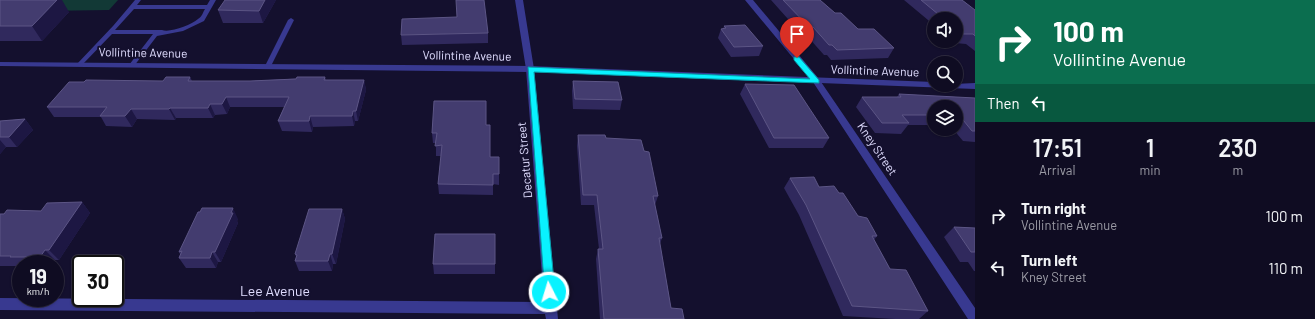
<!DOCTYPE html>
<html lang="en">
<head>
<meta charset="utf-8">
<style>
	:root { --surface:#0f0c22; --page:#18152a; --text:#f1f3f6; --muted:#9b9ba5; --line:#2f2c40 }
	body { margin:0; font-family:Barlow,sans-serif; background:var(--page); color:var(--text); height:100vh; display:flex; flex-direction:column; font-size:15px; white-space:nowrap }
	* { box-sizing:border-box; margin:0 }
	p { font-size:13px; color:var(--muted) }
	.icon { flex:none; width:22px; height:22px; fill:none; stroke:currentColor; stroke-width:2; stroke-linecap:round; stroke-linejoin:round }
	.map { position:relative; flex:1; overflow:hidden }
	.side { display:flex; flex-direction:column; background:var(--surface); width:340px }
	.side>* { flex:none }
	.banner { background:#0b6e4f; color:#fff; overflow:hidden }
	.fabs { position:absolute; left:927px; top:12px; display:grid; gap:8px }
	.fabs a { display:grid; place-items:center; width:36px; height:36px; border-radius:50%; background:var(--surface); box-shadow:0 1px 3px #0004,0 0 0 1px var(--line); font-size:20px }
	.speed { position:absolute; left:12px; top:255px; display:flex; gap:8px; font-size:20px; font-weight:700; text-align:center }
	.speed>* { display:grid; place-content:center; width:52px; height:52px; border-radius:50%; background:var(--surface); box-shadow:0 1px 3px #0004,0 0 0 1px var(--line); line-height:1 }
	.speed small { font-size:10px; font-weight:400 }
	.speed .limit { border:2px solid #111; border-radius:6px; background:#fff; color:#111 }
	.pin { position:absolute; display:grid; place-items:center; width:34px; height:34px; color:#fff; margin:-41px -17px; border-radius:50% 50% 50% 0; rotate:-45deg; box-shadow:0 0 4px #0007 }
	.pin .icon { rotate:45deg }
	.me { position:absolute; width:44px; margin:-22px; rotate:355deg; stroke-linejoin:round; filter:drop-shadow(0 0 3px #0008) }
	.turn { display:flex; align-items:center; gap:14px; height:84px; padding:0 12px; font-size:18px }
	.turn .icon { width:52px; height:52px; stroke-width:2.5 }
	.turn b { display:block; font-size:28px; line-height:34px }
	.then { display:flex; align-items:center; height:38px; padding:0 12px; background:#0003; gap:8px; font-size:15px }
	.eta { display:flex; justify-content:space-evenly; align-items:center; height:68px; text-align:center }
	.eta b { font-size:24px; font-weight:600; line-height:28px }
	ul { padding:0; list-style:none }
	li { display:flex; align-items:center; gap:12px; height:52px; padding:0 12px }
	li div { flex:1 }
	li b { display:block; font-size:15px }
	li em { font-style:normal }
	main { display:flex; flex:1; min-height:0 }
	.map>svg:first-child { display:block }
</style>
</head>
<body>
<main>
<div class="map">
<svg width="975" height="319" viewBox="0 0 975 319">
	<rect width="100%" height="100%" fill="#14102e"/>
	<path fill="#123936" d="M53,0H118L109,10L42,11Z"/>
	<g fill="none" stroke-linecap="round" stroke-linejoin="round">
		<path fill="#383990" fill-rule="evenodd" d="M135,0H141L137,5H207L210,0H216L204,21L183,31L157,36L134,66H130L129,65L153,34H112L81,66H77V64L113,26ZM134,9H205C203,12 202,17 198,19C191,25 170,33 162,30H115Z
			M291,18L294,20L271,66L270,67H266L265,66L288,20Z"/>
		<path fill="#383990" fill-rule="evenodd" d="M515,0H523L534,69L558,319H546L545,314L0,310V298L544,302L526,69Z
			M745,0H753L819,79L975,308V319H968L813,82Z"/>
		<path fill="#383990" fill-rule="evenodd" d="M0,62L530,66L934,82V85L975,83V89L530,72L0,66Z"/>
	</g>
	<path fill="#30295d" d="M0,0L69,12L42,41H0Z
		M276,0L263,23H223L218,10Z
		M771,0H820L835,13L858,29L894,48L888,58L831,60L827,55H824L808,37H804Z
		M904,0H962L975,10V51L966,44L955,43L952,41H956V19H934V25Z
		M724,26L763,46L759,56L731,57L718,38L721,29H723Z
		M488,33V43L402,45L401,35Z
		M190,77L192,81H250L325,77L326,80H364L366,90L358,121H355L354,126L313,127L312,132L282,131L278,121L284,107H230L227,114L215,115L213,118H176L175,120L137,119L132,127L106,126L101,117H54L47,107L163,81Z
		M573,81L622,100L620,110L573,109L572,91Z
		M745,84L829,138L823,148H769L740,94Z
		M899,94L975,98V142L963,141L953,129H956V107H934V125H908L901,134L875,133L856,107L862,97H897Z
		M25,119L33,130L17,147H6L0,154V121Z
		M486,125L490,157L499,174V185L493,184V195L439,194L438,184L441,156H436V143H433L432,133Z
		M578,135L606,138L644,151L658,196L655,205L662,238L660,244L671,308L684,319H600L596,259L598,249H599L594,205H581L577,146Z
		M790,178L819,187L839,193L858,216L877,236L874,240L890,269L928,311L919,319H895L843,316L799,215L784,188Z
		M82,202L90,213L59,260H55L52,264H21V267L19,266H0V214L41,211Z
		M342,209L345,219L336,264H333L332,271H299L295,261L296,257L295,254Z
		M238,219L237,221L238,223L221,262H218L216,268H186L179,258L180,254L179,252Z
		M954,227L975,228V271H974L968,262H960L944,237Z
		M495,234V274H434L433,264Z"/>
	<path fill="#1d1743" d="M57,0H62L69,12L42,41L32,26Z
		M265,0H276L263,23L259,11Z
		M364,80L366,90L358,121L356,111Z
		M226,97L230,107L227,114L222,104Z
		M210,104L215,115L213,118L208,108Z
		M170,108L176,118L175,120L169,109Z
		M131,109L137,119L132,127L125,116Z
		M353,111L355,121L354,126L352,116Z
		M310,116L313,127L312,132L309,121Z
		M25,119L33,130L17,147L9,137Z
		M0,140L6,147L0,154Z
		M82,202L90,213L59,260L49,250Z
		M233,208L238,219L237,221L238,223L221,262L215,252Z
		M342,209L345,219L336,264L332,254Z
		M45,250L55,260L52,264H47L40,257Z
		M212,252L218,262L216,268L210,258Z
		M330,254L333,264L332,271L328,261Z"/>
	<path fill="#433c6f" stroke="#5c5585" d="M0,0H57L32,26H0Z
		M225,0H265L259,11L218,10Z
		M456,0H484L488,33L401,35L402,19L457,17Z
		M783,0H820L835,13H841L858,29H874L894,48L837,50L832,45H829L813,27H809Z
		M921,0H962L975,10V36L973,34H962L956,29V19H944Z
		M745,25L763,46L734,47L721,29L726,28L724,26Z
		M166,77H190L188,81H250L296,79L297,77H325L324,80H364L356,111H353L352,116H310L309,121H278L289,97H226L222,104H210L208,108H170L169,109H131L125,116H100L107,107H47L69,82H84L86,80L163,81Z
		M573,81L618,82L622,100L575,99Z
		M745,84L794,85L829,138H774Z
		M899,94L975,98V131H972L959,115H956V107H934V115H902L909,123H882L862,97H901Z
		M434,101H486V125H490V157H499V174H493V185L438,184L442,145L435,146L437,133H432Z
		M25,119L9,137H0V121Z
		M578,135H605L606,138L641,140L644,151L649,152L658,196H653L662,238H659L671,308L682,309L684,319H604L598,249H603L597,195H583Z
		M814,177L819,187L834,186L839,193H843L858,216L867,218L877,236H872L890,269L906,270L928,311L852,306L806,205L790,178Z
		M82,202L49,250H45L40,257H10L11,256H0V214H4L7,210L41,211L47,203Z
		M202,208H233L231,213H233L215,252H212L210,258H179L182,251L179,252L198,212H200Z
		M309,209H342L332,254H330L328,261H295L297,255L295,254Z
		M954,227L975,228V252H971Z
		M435,234H495V264H433Z"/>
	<path fill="#09f2ff" stroke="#069da6" d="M794,57H799L819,80V83L534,72L555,292L553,295L549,297L545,295L528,67L810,79L794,60Z"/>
	<g text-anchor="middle" stroke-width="4" stroke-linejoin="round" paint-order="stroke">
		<g font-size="12" fill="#e0ddff" stroke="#14102e">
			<text transform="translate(143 53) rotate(1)" y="4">Vollintine Avenue</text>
			<text transform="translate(467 56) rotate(1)" y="4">Vollintine Avenue</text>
			<text transform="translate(875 71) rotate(2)" y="4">Vollintine Avenue</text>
			<text transform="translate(877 149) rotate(56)" y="4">Kney Street</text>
			<text transform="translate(525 160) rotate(-95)" y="4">Decatur Street</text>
		</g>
		<g font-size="14" fill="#e0ddff" stroke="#14102e">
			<text x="275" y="296">Lee Avenue</text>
		</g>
	</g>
</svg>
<div class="fabs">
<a><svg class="icon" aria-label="sound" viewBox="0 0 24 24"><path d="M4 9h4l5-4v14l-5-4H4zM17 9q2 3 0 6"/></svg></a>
<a><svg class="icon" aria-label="search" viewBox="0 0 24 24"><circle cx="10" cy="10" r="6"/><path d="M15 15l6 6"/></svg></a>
<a><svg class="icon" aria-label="layers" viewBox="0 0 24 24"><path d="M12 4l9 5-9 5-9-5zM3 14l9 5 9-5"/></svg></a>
</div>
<div class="speed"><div>19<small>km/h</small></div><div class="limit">30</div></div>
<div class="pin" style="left:797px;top:58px;background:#d93025"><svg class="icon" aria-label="arrive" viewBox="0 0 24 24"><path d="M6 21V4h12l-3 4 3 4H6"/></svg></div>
<svg class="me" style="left:549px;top:292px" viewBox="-20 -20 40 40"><circle r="17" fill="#09f2ff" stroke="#fff" stroke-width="3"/><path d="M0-11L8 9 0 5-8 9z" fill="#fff"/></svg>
</div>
<section class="side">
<div class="banner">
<div class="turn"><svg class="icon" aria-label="right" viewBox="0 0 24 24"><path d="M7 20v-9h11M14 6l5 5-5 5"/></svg><div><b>100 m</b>Vollintine Avenue</div></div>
<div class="then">Then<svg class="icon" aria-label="left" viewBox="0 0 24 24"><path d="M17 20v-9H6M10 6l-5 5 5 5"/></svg></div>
</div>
<div class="eta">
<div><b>17:51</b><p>Arrival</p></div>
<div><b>1</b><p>min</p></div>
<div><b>230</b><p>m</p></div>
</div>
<ul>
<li><svg class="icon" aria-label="right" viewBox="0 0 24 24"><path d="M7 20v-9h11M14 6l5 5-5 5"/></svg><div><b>Turn right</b><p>Vollintine Avenue</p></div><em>100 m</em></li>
<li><svg class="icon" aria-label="left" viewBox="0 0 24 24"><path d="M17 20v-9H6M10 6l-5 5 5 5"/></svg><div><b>Turn left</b><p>Kney Street</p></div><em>110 m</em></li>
</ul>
</section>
</main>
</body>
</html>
